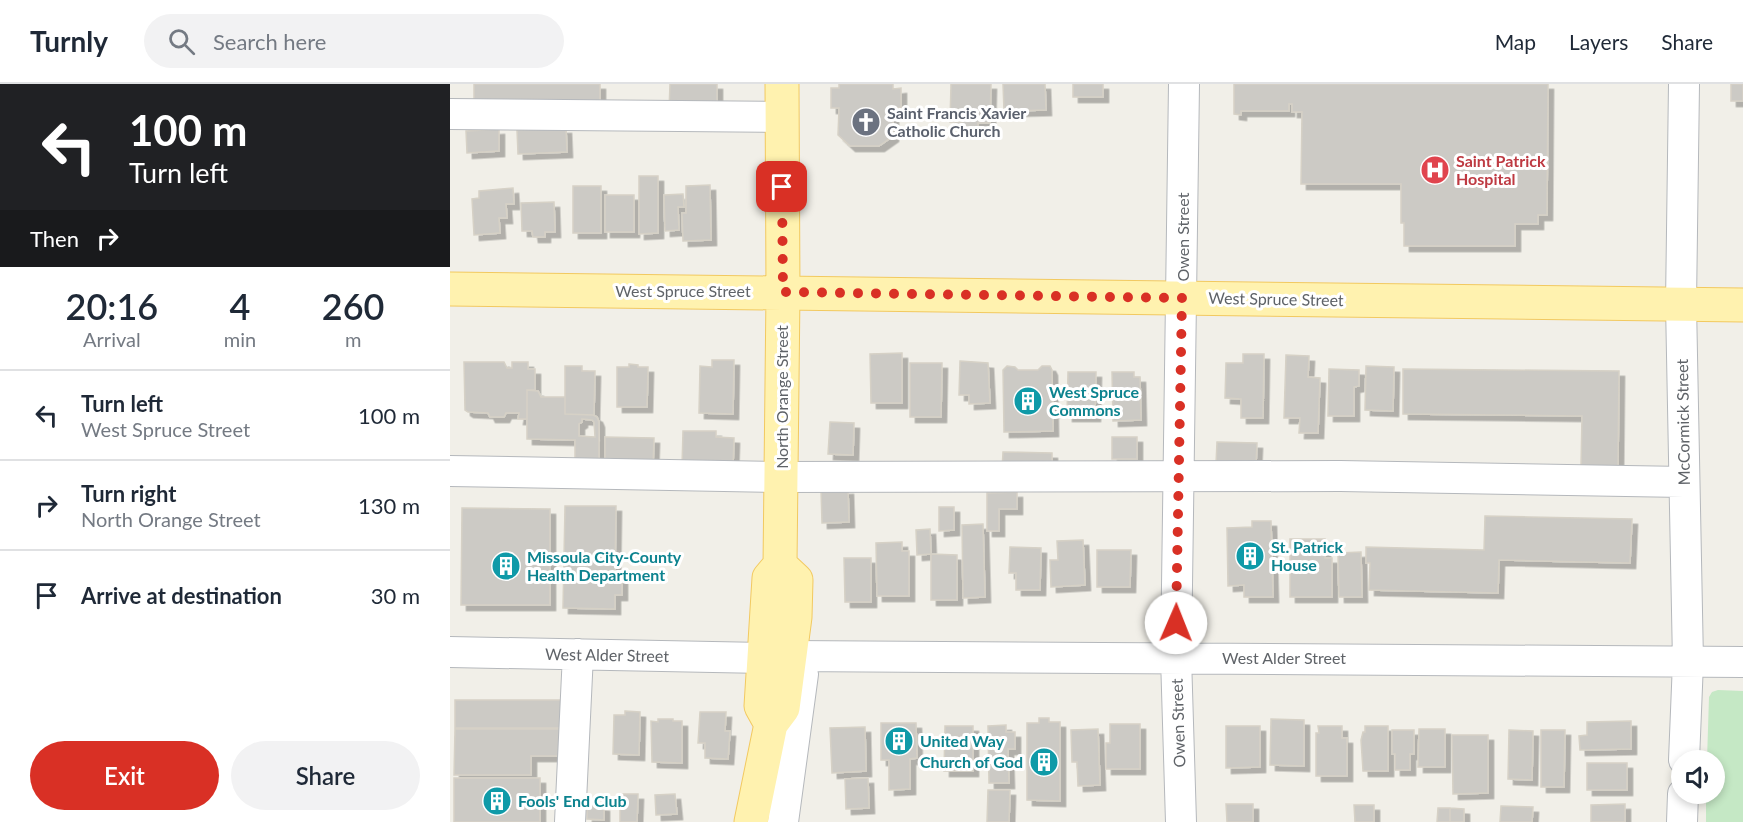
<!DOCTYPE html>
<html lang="en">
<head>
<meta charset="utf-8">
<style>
	:root { --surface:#fff; --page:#f2f2f3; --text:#1f2937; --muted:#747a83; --line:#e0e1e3; --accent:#d93025 }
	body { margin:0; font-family:Lato,sans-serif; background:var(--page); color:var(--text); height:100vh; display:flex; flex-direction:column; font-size:22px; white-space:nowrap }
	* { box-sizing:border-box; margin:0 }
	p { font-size:20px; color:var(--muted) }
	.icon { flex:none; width:33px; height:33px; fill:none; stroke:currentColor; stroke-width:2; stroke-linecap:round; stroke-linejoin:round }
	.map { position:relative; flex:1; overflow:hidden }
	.details { display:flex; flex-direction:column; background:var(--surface); width:450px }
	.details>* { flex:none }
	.guide { background:#202124; color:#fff; overflow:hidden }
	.fabs { position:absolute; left:1221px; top:666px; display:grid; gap:12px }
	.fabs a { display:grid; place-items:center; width:54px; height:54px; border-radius:50%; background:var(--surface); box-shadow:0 3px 9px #0003; font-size:30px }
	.pin { position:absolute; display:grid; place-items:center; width:51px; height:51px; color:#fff; margin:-26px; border-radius:12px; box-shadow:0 3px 9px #0006 }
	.me { position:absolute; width:66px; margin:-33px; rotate:1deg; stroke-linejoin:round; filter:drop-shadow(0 0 4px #0008) }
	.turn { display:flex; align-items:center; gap:21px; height:126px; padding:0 30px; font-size:27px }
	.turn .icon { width:78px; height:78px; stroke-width:2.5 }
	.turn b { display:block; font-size:42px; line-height:51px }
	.then { display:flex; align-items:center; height:57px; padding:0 30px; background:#0003; gap:12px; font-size:22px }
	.eta { display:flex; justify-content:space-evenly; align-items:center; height:102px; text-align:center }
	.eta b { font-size:36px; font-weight:600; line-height:42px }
	.button { display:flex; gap:12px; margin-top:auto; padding:12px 30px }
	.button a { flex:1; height:69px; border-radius:36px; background:var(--accent); color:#fff; font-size:24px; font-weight:600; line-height:69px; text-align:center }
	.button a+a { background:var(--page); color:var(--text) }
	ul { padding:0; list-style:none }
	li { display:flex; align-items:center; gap:18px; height:90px; padding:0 30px; border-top:2px solid var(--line) }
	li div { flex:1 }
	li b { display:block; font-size:22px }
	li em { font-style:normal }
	header { display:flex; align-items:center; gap:36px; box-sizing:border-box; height:84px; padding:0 30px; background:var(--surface); border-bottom:2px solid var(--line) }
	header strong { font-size:28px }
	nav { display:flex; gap:33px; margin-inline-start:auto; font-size:21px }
	.search { width:420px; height:54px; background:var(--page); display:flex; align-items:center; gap:15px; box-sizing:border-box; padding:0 21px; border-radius:33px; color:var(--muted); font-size:22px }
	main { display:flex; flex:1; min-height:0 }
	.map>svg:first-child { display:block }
</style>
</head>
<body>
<header>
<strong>Turnly</strong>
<div class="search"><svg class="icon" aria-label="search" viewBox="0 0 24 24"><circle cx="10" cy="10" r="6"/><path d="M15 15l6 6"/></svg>Search here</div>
<nav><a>Map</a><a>Layers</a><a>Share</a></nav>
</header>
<main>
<section class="details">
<div class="guide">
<div class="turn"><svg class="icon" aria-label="left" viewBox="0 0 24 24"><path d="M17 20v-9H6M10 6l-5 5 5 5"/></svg><div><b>100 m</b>Turn left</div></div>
<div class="then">Then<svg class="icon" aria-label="right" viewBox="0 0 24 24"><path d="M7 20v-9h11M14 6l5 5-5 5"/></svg></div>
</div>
<div class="eta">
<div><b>20:16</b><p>Arrival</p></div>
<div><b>4</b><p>min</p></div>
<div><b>260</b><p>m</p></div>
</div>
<ul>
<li><svg class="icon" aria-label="left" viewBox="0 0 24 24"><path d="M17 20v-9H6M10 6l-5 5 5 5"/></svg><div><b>Turn left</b><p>West Spruce Street</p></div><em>100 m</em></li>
<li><svg class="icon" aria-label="right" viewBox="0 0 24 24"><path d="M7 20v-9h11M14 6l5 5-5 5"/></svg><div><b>Turn right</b><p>North Orange Street</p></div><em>130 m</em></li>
<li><svg class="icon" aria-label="arrive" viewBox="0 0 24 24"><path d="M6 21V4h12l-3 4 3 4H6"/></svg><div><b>Arrive at destination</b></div><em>30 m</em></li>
</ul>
<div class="button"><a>Exit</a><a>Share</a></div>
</section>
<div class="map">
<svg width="1293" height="738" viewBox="0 0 1293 738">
	<defs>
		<filter id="shadow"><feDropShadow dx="5.5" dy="5.5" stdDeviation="0" flood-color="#0004"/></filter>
	</defs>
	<rect width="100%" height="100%" fill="#f1efe8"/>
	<path fill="#c5e8c5" d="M1268,606L1293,607V738H1256V710H1264V676H1257L1259,613L1262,608Z"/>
	<path fill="#cccac5" stroke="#d6d1c6" stroke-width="1.5" fill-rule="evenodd" filter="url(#shadow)" d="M24,0H150V18H24Z
		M220,0H267V26H219Z
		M389,0H443V5L451,4V24H443V52L429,62H400L388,51L389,24H381V4H389Z
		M501,0H541L540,39H528V45L512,44V38H500Z
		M553,0H595L596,26L554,27Z
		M623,0H653V13H623Z
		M784,0H1098L1097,131H1088V140H1065V162H954V139H951V100H851L852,28H842V20H839V27H791V31L784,30Z
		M1281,0H1293V17H1281Z
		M116,44L117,68L68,70L67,46Z
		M49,45V67L17,69L16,47Z
		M189,92H208V149L189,150Z
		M260,101L261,156L233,157L232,129H236V102Z
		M123,102H151V149H123Z
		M63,104L64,120H56L57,134H49L50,149L24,151L22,115L29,114V107Z
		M233,110L234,123H228L229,146L215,147L214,111Z
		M155,111H184V148H155Z
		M104,118L105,148H95V153H83L82,147H72L71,119Z
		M452,269V319H421L420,270Z
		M793,270H814L813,334H791V315L775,314L776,279H793Z
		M836,271L859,272L858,293L870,294L868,349H849L850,334H834Z
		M262,276H284L283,330L249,329L250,282L262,283Z
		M510,277L538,279L540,319L519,320V311H509Z
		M14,278H54L57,284H62V278H78V285H85V306H77V335H68L69,329H56L54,333H40L38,329L18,328L15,326Z
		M460,279H492L491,333H460Z
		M179,280L188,281V283H198L197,323H167V283H179Z
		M115,282H132V287H145L144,331L115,330Z
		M557,282L565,283L568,286H588L592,282H600L602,286L603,347L554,348L553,286Z
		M916,282L944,283L943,327L915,326Z
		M879,285L909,286V302L904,303V332H878Z
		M953,285L1169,287L1168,382H1131L1132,332L953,330Z
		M618,288H646L645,332H617Z
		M662,288H684V293H690L691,336L663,337Z
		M77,306L88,307L91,313H115V330L143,331L147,333L149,338V382H125V356L77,355ZM132,335L142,336L144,338L145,353L129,352V340L132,338Z
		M380,338L404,339L403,371L378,370Z
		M233,347H266V353L284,354L283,383L232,382Z
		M155,353L204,354L203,383H155Z
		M662,353H687V375H662Z
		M767,358L807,359L806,382L766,380Z
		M553,368L602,369V387L552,386Z
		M398,405L399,438L372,439L371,406Z
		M567,408V425H549V447H537V409Z
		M115,422H166L165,490H172V511H165V525L113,524Z
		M489,423H504V446L489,447Z
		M12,424L100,425V521H11Z
		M1035,432L1182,435L1180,479L1049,476L1048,509L919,506L920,479H916V463L1034,466Z
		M802,437H821L823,513H794V501L778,502L777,444L802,443Z
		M533,440L535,513L513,514L512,441Z
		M480,445L481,470L467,471L466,446Z
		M840,455H875V474H882V513H840Z
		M633,456L635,501L601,503L600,476H608L607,457Z
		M452,458V467H459V512H427L426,459Z
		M560,463L591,464L590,506H566V489H559Z
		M647,466H681L680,503H647Z
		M911,468L912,513H889L888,469Z
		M481,470L507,471V516H481Z
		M394,474H421V518H395Z
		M5,616H115V644H5Z
		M175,627L190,628L189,671L163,670L164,631H175Z
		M250,628H276L275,647H280L278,675L255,674V659H248Z
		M589,634H599V638H610V717L577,716V639H589Z
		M208,635H223V637H232V679L202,678L201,637L208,638Z
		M821,635L854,636V682L820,681Z
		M1181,637V665L1130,666L1129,652L1137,651V638Z
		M431,639H466L467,674L460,675V705L439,706V676H431Z
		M660,640H690V685H656V659H660Z
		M556,641V648H565V665H558L559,699H539L538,642Z
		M495,642H523V687H494Z
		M776,642H810V683L776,684Z
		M868,642H892V654H897V692H866V649H869Z
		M915,642H938V687H913L911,656L913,648H915Z
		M415,643L416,687L382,689L380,644Z
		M5,645H115L114,672H81V691H4Z
		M648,645L650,701L628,702L627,678H622L621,646Z
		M969,645H995V683H968Z
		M942,646H964V670H960V686H945V670H942Z
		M1059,646L1083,647L1082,696L1058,695Z
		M1091,646H1115L1114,703H1091Z
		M1002,651H1038V709L1003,710Z
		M1137,679H1177V706H1137Z
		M4,694H90V738H4Z
		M418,694L419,724L396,725L395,695Z
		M538,706H560L559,738H537Z
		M170,710H188L187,738H170Z
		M225,710L227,730L206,731L205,711Z
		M776,720H803V738H777Z
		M1175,720V738H1141V721Z
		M137,721L154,722V736L137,735Z
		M904,721H924V738H905Z
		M1051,722L1083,723L1082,738H1050Z
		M988,724H1000V738H987Z
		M1000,724L1014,725V738H1000Z"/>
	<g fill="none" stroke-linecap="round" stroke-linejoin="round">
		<g stroke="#b5b8bc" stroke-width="32">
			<path id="minor" d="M0,30L332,33
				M0,387L332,393L890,392L1234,398
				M0,568L315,574
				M340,572L1293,578
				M1234,676L1238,578L1231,220L1234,0
				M120,738L128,570
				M333,738L353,590
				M731,738L726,573L734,0
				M1232,738L1233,710"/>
		</g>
		<g stroke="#f2c960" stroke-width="35">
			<path id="major" d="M0,205L1293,221
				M321,640L311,622L319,494L330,481L333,208L332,0
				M301,738L321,640L333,624L345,533L346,496L330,481"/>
		</g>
		<use href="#minor" stroke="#fff" stroke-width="30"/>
		<use href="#major" stroke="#fff2af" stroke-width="33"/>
	</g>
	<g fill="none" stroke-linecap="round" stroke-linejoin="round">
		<path stroke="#d93025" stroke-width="10" stroke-dasharray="0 18" d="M332,103L333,208L732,214L726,539"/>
	</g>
	<defs>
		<g id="church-disc" transform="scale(1.5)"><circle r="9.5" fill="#6b7280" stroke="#fff"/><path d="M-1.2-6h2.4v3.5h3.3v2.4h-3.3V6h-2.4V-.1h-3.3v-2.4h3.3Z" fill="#fff"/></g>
		<g id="hospital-disc" transform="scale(1.5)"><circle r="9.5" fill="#e0444e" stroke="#fff"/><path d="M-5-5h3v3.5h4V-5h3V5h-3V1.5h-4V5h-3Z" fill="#fff"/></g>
		<g id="building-disc" transform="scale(1.5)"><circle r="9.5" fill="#0f9aa8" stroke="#fff"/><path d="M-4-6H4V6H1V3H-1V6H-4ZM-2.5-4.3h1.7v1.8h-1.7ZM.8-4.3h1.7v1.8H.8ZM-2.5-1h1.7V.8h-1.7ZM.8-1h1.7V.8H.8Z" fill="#fff"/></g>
	</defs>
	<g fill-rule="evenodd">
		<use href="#church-disc" x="416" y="38"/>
		<use href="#hospital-disc" x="985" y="86"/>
		<use href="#building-disc" x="578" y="317"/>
		<use href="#building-disc" x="800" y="472"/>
		<use href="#building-disc" x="56" y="482"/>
		<use href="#building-disc" x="449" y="657"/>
		<use href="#building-disc" x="594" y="678"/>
		<use href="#building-disc" x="47" y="717"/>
	</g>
	<g text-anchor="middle" stroke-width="6" stroke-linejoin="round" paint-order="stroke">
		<g font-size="16" font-weight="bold" fill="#5b616d" stroke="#fff" text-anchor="start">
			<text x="437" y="35">Saint Francis Xavier<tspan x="437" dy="18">Catholic Church</tspan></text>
		</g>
		<g font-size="16" font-weight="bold" fill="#be3a42" stroke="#fff" text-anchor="start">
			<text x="1006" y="83">Saint Patrick<tspan x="1006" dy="18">Hospital</tspan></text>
		</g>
		<g font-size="16" fill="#5f6368" stroke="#fff">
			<text transform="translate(733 153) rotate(-90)" y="6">Owen Street</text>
			<text x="233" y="213">West Spruce Street</text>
			<text transform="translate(826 215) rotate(1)" y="6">West Spruce Street</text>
			<text transform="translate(332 313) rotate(-90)" y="6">North Orange Street</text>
			<text transform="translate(1233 338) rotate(-91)" y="6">McCormick Street</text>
			<text transform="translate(157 571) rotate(1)" y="6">West Alder Street</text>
			<text x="834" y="580">West Alder Street</text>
			<text transform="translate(728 639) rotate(-92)" y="6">Owen Street</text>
		</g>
		<g font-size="16" font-weight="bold" fill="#0d838f" stroke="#fff" text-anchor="start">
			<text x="599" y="314">West Spruce<tspan x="599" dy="18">Commons</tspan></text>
			<text x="821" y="469">St. Patrick<tspan x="821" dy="18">House</tspan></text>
			<text x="77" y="479">Missoula City-County<tspan x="77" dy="18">Health Department</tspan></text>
			<text x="470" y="663">United Way</text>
			<text x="573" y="684" text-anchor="end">Church of God</text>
			<text x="68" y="723">Fools' End Club</text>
		</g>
	</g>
</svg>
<div class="fabs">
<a><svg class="icon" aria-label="sound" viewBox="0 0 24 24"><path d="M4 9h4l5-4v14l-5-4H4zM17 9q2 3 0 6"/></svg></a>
</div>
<div class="pin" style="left:332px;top:103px;background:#d93025"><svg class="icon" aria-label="arrive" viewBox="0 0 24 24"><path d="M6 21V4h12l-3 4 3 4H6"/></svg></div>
<svg class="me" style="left:726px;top:539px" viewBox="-20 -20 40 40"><circle r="19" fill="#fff"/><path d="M0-13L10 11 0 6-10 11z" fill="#d93025"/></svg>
</div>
</main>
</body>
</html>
